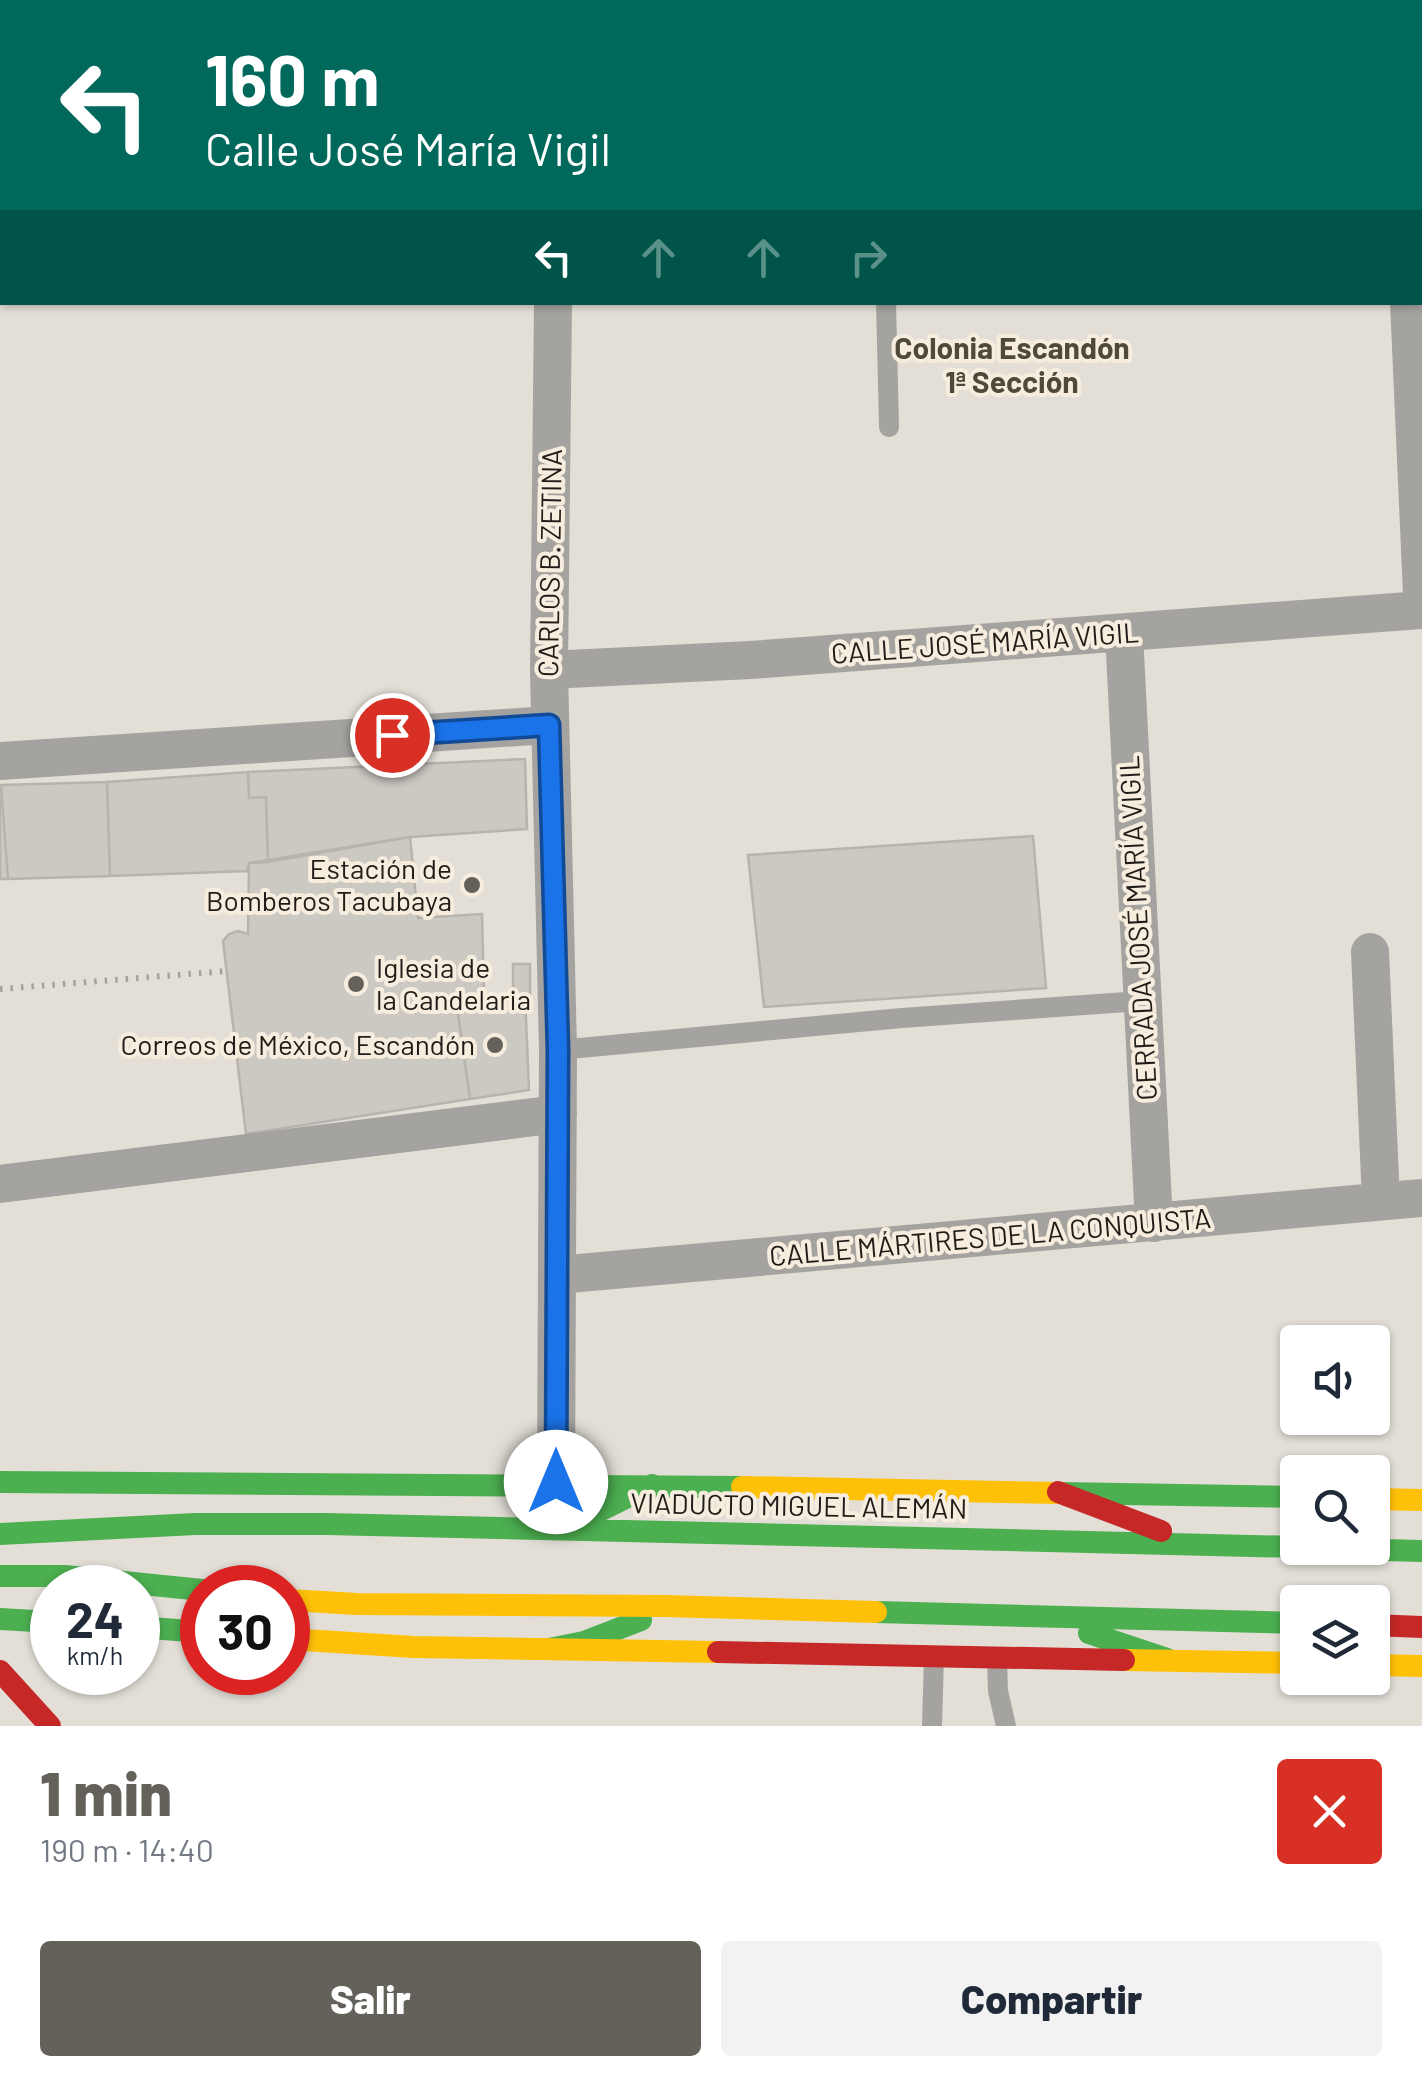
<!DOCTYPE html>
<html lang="es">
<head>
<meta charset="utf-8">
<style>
	:root { --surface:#fff; --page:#f2f2f3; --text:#1f2937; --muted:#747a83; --accent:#64615b }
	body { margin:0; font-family:Barlow,sans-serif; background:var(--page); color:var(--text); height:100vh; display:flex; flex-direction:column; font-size:38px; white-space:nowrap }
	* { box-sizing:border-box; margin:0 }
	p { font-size:32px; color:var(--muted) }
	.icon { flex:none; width:55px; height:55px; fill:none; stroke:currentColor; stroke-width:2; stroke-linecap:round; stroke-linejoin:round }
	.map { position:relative; height:1726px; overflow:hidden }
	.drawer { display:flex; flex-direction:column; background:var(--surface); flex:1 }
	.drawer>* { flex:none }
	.top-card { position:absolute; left:0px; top:0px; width:1422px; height:305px; box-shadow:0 2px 8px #0004; background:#00695c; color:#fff; overflow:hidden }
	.buttons { position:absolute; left:1280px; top:1325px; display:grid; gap:20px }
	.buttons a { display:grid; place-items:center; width:110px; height:110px; border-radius:10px; background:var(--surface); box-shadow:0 2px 8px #0004; font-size:50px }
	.speed { position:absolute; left:30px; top:1565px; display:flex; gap:20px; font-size:50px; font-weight:700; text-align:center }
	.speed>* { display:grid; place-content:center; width:130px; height:130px; border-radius:50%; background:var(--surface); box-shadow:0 2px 8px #0004; line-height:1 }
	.speed small { font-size:25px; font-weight:400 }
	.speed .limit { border:15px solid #d22; background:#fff; color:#111 }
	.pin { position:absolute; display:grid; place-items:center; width:85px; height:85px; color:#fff; margin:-42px; border:5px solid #fff; border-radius:50%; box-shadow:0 2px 10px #0007 }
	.me { position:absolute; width:110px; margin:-55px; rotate:0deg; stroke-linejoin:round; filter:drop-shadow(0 0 8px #0008) }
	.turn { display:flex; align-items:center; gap:35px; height:210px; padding:0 40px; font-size:45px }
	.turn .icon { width:130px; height:130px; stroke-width:2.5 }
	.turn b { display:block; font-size:70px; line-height:85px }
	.lanes { display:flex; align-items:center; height:95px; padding:0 40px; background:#0003; justify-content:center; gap:50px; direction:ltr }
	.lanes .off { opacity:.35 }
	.round { display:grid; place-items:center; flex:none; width:105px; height:105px; border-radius:10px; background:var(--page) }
	.summary { display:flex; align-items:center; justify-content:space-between; height:170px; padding:0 40px }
	h1 { font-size:60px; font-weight:800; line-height:75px; color:var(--accent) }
	.action { display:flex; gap:20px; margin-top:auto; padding:20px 40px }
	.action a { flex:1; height:115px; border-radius:10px; background:var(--accent); color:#fff; font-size:40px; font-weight:800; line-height:115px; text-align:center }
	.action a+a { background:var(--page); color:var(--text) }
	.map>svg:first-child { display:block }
</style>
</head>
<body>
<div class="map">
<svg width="1422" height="1726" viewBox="0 0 1422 1726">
	<rect width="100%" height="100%" fill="#e3dfd7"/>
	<path fill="#ccc8c2" stroke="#b7b3ad" stroke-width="2.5" d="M525,759L527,829L410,837L268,862L266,797L249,798L248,772Z
		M248,772L249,798L266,797L268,862L249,863L247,871L110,876L107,782Z
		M107,782L110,876L8,879L1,785Z
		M0,785H1L8,879H0Z
		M1033,836L1046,988L764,1007L748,855Z
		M410,837L418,918L482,914L484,997L456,1000L470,1099L246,1134L223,941L229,934L238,931L248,934L249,863Z
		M513,964H530V996H513Z
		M525,996L529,1090L470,1099L456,1000Z"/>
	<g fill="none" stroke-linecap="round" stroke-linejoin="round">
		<path stroke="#a3a29d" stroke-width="6" stroke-dasharray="2.5 8" stroke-linecap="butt" d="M0,989L227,971"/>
		<path stroke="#a5a3a0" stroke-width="20" d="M886,302L889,427
			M558,1050L902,1018L1141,1001
			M997,1658L998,1691L1006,1726
			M932,1726L934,1656"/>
		<path stroke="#a5a3a0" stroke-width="38" d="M324,0V2
			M555,0V2
			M1396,0V2
			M0,133H2
			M1420,248H1422
			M553,302L549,670L558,1050L556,1483
			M1409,302L1422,594
			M1124,633L1154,1223
			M549,670L750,660L1422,610
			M0,761L549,725
			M1370,952L1381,1201
			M0,1184L558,1114
			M557,1275L1422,1198"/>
		<path stroke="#4caf50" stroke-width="22" d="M0,1482L742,1487
			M1061,1493L1298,1497
			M569,1526L652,1485
			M0,1534L195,1524H327L1298,1547
			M1308,1548L1422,1551
			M0,1576H65L202,1590
			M876,1612L1298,1623
			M0,1619L52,1622
			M138,1627L202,1632
			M1089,1633L1167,1659
			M549,1649L584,1642L641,1620"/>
		<path stroke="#ffc107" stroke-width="22" d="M742,1487L1061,1493
			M1372,1499L1422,1500
			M288,1600L357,1604L665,1606L876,1612
			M288,1639L414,1647L718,1652
			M1124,1660L1298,1663
			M1372,1665L1422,1666"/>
		<path stroke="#c62828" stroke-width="22" d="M1058,1492L1161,1531
			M1372,1625L1422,1627
			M718,1652L1124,1660
			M0,1671L50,1726"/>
	</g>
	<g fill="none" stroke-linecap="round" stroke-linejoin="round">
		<g stroke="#114b97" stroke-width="25">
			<path id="route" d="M392,735L549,725L558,1050L556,1482"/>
		</g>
		<use href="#route" stroke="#1a73e8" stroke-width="18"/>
	</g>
	<g fill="#64615b" stroke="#f6edde" stroke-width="4">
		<circle cx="472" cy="885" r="10"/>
		<circle cx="356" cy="984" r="10"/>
		<circle cx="495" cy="1045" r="10"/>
	</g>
	<g text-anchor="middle" stroke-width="8" stroke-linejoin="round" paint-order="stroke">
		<g font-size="28" fill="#201d18" stroke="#f6edde">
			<text transform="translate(550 563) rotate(-89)" y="10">CARLOS B. ZETINA</text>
			<text transform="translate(985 643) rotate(-4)" y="10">CALLE JOSÉ MARÍA VIGIL</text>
			<text transform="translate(1138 928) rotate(-93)" y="10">CERRADA JOSÉ MARÍA VIGIL</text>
			<text transform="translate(990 1237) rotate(-5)" y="10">CALLE MÁRTIRES DE LA CONQUISTA</text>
			<text transform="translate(799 1506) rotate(1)" y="10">VIADUCTO MIGUEL ALEMÁN</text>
		</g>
		<g font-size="28" fill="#201d18" stroke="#f6edde" text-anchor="end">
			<text x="452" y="879">Estación de<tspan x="452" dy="32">Bomberos Tacubaya</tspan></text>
			<text x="376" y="978" text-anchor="start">Iglesia de<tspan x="376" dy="32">la Candelaria</tspan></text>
			<text x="475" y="1055">Correos de México, Escandón</text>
		</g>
		<g font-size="30" font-weight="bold" fill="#4f483b" stroke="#f6edde">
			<text x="1012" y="359">Colonia Escandón<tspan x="1012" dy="34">1ª Sección</tspan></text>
		</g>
	</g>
</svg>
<div class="buttons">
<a><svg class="icon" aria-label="sound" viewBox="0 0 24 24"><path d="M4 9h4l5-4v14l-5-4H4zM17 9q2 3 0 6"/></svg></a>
<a><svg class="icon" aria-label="search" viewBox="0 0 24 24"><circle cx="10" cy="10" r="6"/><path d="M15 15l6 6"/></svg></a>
<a><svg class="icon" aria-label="layers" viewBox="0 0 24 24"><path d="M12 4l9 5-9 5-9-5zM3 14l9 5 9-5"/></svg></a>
</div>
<div class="speed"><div>24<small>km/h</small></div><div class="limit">30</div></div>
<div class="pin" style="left:392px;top:735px;background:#d93025"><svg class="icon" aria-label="arrive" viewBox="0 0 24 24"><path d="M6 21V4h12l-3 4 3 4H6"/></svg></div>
<svg class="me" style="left:556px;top:1482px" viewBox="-20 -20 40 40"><circle r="19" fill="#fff"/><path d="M0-13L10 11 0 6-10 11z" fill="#1a73e8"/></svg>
<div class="top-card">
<div class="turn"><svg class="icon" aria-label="left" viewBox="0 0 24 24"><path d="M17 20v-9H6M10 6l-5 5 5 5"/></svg><div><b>160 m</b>Calle José María Vigil</div></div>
<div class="lanes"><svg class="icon" aria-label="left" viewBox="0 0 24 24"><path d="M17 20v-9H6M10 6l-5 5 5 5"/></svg><svg class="icon off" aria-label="ahead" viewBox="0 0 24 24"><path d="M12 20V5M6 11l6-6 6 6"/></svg><svg class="icon off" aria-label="ahead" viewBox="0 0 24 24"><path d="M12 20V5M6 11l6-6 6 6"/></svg><svg class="icon off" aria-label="right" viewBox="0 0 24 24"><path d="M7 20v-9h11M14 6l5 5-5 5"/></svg></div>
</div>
</div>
<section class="drawer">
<div class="summary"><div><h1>1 min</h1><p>190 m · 14:40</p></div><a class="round" style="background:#d93025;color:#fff"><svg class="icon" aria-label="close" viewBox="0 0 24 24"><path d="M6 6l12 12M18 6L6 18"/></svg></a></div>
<div class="action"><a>Salir</a><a>Compartir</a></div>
</section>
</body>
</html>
